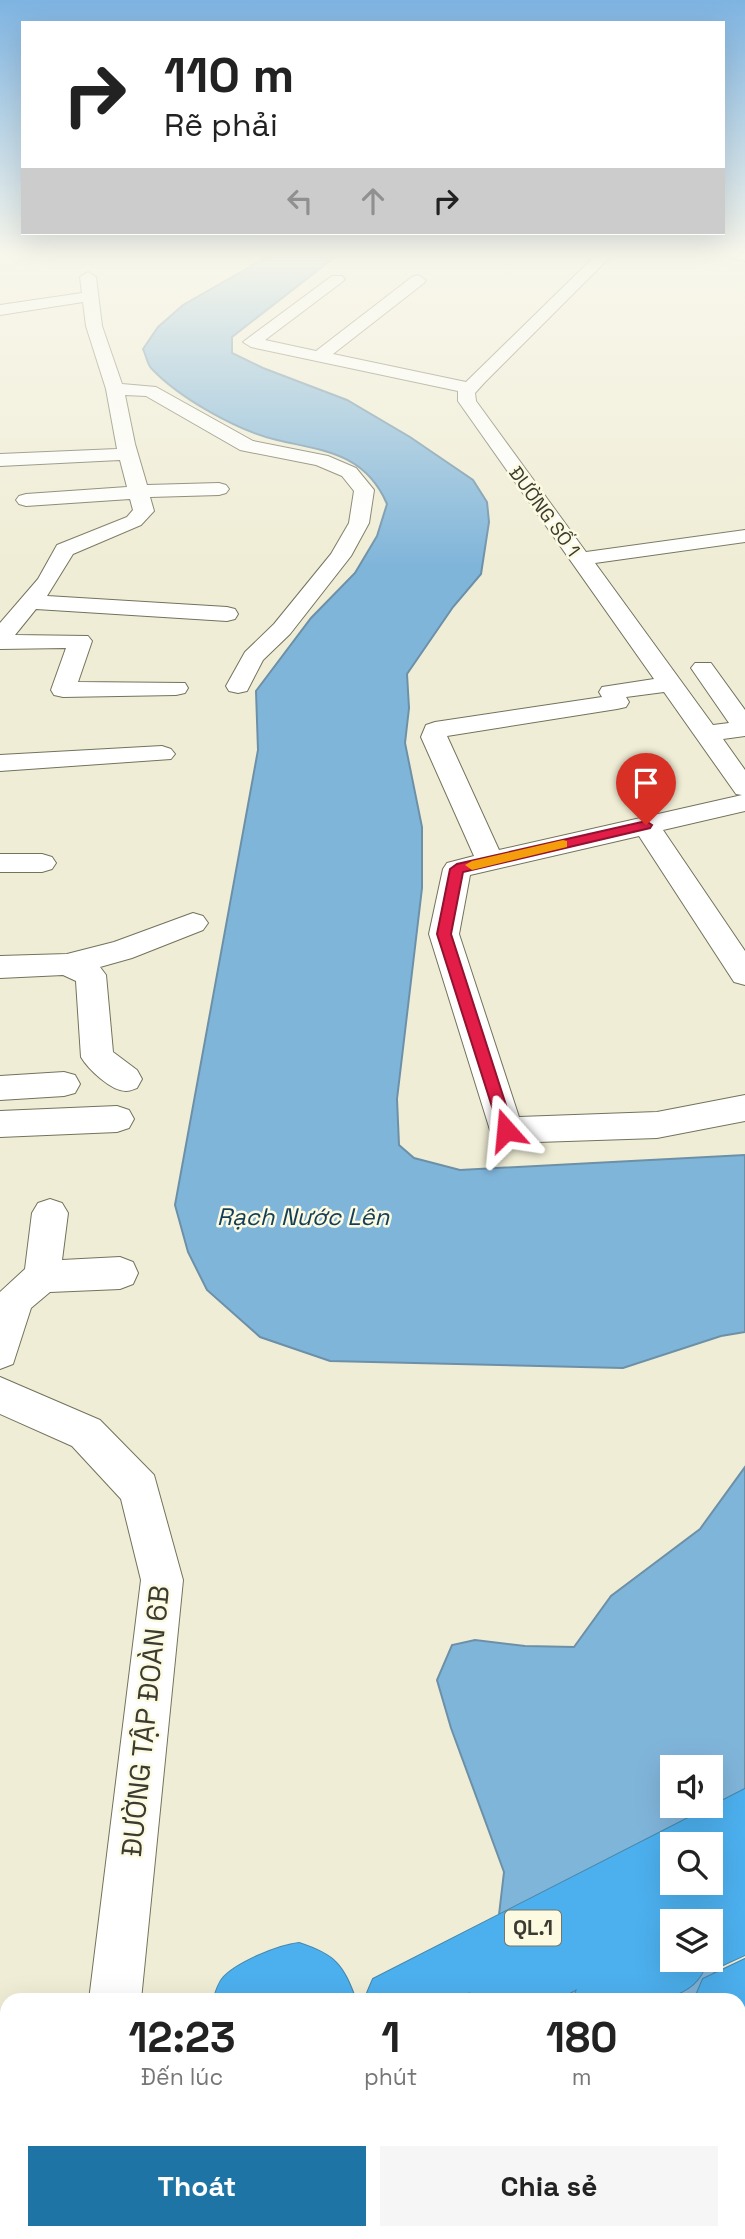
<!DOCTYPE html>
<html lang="vi">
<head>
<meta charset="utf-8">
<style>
	:root { --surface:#fff; --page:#f6f6f6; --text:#222; --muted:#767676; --accent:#1e74a4 }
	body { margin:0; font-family:"Space Grotesk",sans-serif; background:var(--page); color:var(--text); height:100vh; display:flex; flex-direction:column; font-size:26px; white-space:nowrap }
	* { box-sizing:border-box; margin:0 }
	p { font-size:23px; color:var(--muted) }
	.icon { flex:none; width:38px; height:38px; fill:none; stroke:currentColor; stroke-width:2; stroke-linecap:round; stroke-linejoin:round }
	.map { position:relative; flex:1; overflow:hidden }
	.side { position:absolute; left:0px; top:1993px; width:746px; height:247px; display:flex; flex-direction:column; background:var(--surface); border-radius:21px 21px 0 0; box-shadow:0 7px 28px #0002 }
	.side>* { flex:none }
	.banner { position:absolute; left:21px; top:21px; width:704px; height:214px; border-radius:0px; box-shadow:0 7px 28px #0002; background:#fff; color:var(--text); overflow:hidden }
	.tools { position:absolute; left:660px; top:1755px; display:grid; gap:14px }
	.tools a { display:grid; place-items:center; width:63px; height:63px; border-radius:0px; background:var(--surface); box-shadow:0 7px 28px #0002; font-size:35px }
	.pin { position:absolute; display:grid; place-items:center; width:60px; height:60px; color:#fff; margin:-72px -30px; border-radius:50% 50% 50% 0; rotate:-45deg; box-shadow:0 0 7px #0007 }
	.pin .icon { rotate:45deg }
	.me { position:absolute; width:77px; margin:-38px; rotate:342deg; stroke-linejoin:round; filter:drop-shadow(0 0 5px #0008) }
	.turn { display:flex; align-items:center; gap:24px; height:147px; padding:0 28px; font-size:32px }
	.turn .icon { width:91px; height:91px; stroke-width:2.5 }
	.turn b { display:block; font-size:49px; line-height:60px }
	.lanes { display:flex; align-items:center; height:66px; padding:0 28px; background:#0003; justify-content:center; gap:35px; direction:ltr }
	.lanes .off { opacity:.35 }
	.eta { display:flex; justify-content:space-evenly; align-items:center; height:119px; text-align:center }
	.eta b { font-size:42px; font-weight:700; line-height:49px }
	.action { display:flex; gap:14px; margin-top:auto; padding:14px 28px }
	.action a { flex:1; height:80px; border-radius:0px; background:var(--accent); color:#fff; font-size:28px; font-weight:700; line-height:80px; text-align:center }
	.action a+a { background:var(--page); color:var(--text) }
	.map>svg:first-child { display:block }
</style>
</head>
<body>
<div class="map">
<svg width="745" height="2239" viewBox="0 0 745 2239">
	<rect width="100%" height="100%" fill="#efedd5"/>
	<path fill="#d5d2ad" d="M745,2026V2239H687L688,2233H738V2030Z"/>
	<path fill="#80b5da" stroke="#6c90a8" stroke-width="2" fill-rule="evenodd" d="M274,253H340L232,337V353L263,368L347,400L410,437L473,480L487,502L489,522L481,574L453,607L407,674L409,708L405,743L422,827V888L397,1099L399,1145L414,1158L460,1170L745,1155V1332L721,1336L623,1368L330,1361L260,1337L207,1290L188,1252L175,1205L258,750L256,691L311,618L355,573L377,536L387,504C365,453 324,451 277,440C238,431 179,398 151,368C147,363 146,355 143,349L158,327L183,305Z
		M745,1467V1854L707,2000H489L504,1872L451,1728L437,1680L452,1645L475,1640L525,1646L574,1647L611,1596L700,1529ZM672,1768H710V1806H672ZM672,1844H710V1883H672ZM672,1922H710V1960H672Z
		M461,2233H672V2239H460Z"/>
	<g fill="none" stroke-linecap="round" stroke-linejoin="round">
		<g stroke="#73725c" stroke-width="2">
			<path id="minor" d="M598,253H614L485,382L475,393L476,401L586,552L745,530V542L595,563L713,725L729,723L691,668L695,663H711L745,710V736L723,739L745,770V811L663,830L745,951V985L734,982L639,836L470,875L459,934L519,1117L657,1112L745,1095V1121L657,1138L507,1143L495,1139L490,1130L429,934L443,869L447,863L474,856L421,737L426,725L435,722L602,697L599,692L602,687L654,679L458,401V391L251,347L243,342L332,276H342L345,279L342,282L265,340L316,351L412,277L418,275L426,280L424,283L333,354L466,382ZM664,692L736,794L742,795L499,850L447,736L617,709L626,707L629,702L626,697Z
				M721,253H745V261L723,256Z
				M88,272L96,277L102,326L122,384L156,387L253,441L328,456L356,468L374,490L369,523L351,556L290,634L263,660L247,691L238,693L229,691L226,686L245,652L274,624L331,554L349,523L354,491L342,476L316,465L240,450L146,396L125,395L135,444L147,485L219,483L226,485L229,489L226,493L219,495L150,497L154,511L141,525L73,554L47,596L227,607L235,609L238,614L235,619L227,621L36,609L15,635L88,636L92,641L78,682L185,683L188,688L185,693L176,695L63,697L54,695L51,690L66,648L0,649V623L38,579L57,545L127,517L133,510L130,499L26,506L19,504L16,500L19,496L26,494L127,487L120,460L0,466V454L117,449L106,389L86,326L83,302L0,315V305L82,293L80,277Z
				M162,746L171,749L175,754L171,759L0,771V755Z
				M0,854H42L52,857L56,863L52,869L42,872H0Z
				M193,913L203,916L208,923L203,930L132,958L100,967L106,975L113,1052L137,1070L142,1079L137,1088C134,1089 130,1091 126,1091C111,1091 88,1069 81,1057L76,981L63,975L0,978V956L67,954L114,942Z
				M64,1072L75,1075L80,1084L75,1093L64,1096L0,1100V1076Z
				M117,1106L129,1110L134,1119L129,1128L117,1132L0,1137V1111Z
				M50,1199L62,1203L68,1213L62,1260L120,1257L133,1262L138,1273L133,1284L120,1289L50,1292L31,1308L13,1364L0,1369V1292L25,1269L32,1213L38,1203Z
				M0,1377L100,1420L154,1475L183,1580L141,2000H89L141,1580L121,1499L72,1446L0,1414Z"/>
		</g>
		<g stroke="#4687ac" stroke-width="2">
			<path id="highway" d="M745,1789V1955L710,1971L704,1969C686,2012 612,2000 573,2000L577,1989L557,2000H467L470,1992L455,2000H364L373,1979ZM672,1844H710V1883H672ZM672,1922H710V1960H672Z
				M299,1943C336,1955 343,1965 356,2000H213C215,1994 218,1984 222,1979C235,1963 279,1945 299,1943Z
				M745,1959V2021L738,2024V2000H694L703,1979Z
				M7,2116V2233H23L9,2239H0V2119Z
				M24,2233H98L95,2239H21Z
				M133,2233H207L204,2239H130Z
				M264,2233H338L335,2239H261Z"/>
		</g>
		<use href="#minor" fill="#fff" fill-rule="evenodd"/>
		<use href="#highway" fill="#4cb0ee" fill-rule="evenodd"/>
	</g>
	<linearGradient id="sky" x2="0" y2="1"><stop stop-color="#7eb4e2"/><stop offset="0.45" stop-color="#f8f7ec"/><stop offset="1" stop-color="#f8f7ec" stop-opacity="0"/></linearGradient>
	<rect width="745" height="566" fill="url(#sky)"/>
	<path fill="#e11d48" stroke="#92132f" stroke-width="2" d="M646,821L652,825L650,828L463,872L451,934L514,1130L512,1135H501L437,934L450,869L457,864Z"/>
	<path fill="#f59e0b" d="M563,840L567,841V847L472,870L465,865L472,861Z"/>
	<g text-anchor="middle" stroke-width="5" stroke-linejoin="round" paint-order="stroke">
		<g font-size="19" fill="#3c3b32" stroke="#fcfbe2">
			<text transform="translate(545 511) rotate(54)" y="7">ĐƯỜNG SỐ 1</text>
		</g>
		<rect fill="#fcfbe2" stroke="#767567" stroke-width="2" x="505" y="1910.5" width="56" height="35" rx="5"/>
		<g font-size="21" font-weight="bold" fill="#3c3b32">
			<text x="533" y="1935">QL.1</text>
		</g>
		<g font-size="24" font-style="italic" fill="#143e58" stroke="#fcfbe2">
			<text x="303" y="1225">Rạch Nước Lên</text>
		</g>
		<g font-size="28" fill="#3c3b32" stroke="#fcfbe2">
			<text transform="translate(145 1721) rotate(-84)" y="10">ĐƯỜNG TẬP ĐOÀN 6B</text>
		</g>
	</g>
</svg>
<div class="tools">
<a><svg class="icon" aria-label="sound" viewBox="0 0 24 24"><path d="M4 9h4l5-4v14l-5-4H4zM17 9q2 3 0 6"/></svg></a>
<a><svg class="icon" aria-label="search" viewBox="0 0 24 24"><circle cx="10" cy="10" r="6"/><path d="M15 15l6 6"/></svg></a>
<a><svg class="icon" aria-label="layers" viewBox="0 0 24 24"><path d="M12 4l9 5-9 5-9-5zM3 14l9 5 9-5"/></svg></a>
</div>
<div class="pin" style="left:646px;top:825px;background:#d93025"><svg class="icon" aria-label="arrive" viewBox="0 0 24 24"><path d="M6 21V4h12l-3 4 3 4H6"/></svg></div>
<svg class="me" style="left:506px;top:1130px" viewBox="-20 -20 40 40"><path d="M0-17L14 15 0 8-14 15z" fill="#e11d48" stroke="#fff" stroke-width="4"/></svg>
<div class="banner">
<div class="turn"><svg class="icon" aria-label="right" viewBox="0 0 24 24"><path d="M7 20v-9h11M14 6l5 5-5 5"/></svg><div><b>110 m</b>Rẽ phải</div></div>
<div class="lanes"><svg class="icon off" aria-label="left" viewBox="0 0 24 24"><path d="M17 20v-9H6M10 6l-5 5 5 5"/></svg><svg class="icon off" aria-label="ahead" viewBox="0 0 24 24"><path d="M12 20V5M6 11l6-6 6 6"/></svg><svg class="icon" aria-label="right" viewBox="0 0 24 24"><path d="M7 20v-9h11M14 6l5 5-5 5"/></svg></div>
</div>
<section class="side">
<div class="eta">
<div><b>12:23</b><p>Đến lúc</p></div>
<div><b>1</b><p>phút</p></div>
<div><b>180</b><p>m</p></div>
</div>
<div class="action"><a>Thoát</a><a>Chia sẻ</a></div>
</section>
</div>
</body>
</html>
